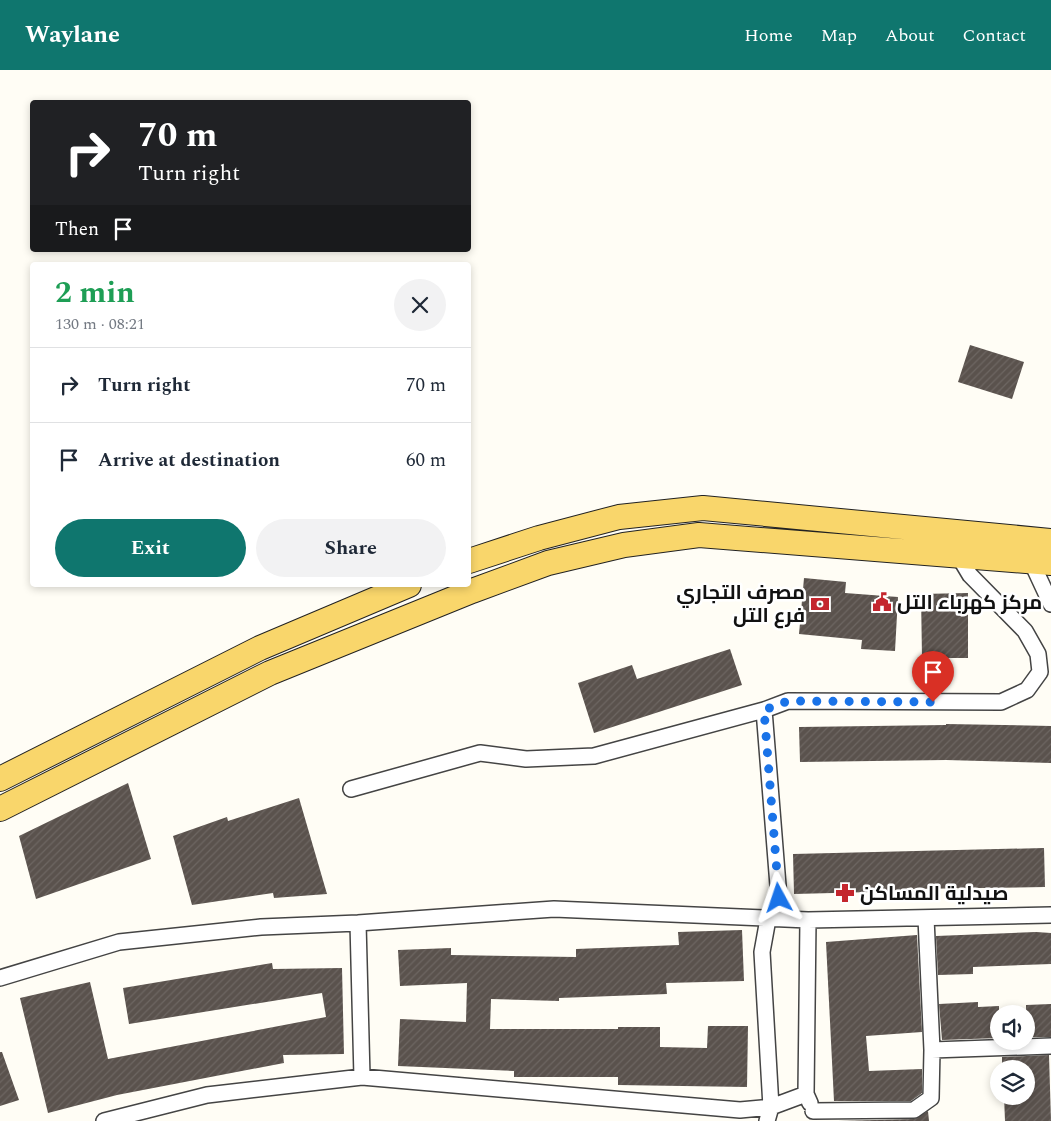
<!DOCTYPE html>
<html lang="en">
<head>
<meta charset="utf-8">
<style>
	:root { --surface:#fff; --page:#f2f2f3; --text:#1f2937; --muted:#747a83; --line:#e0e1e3; --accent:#0f766e }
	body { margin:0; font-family:Spectral,Cairo,serif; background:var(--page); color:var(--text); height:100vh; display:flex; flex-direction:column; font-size:19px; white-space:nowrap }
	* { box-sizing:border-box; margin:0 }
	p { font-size:16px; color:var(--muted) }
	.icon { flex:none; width:28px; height:28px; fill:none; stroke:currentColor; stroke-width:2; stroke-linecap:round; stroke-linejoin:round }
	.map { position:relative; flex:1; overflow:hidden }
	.sheet { position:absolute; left:30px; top:192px; width:441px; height:325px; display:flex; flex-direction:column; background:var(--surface); border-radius:5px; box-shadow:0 2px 8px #0003 }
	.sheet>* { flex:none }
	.banner { position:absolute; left:30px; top:30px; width:441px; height:152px; border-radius:5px; box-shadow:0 2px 8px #0003; background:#202124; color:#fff; overflow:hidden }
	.tools { position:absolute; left:990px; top:935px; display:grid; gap:10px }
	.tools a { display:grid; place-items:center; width:45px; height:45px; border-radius:50%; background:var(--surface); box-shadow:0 2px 8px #0003; font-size:25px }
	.pin { position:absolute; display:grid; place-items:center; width:42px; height:42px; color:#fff; margin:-51px -21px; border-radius:50% 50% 50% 0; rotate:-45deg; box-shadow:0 0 5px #0007 }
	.pin .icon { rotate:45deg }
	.me { position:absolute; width:55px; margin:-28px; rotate:355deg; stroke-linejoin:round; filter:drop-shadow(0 0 4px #0008) }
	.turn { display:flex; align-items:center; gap:18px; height:105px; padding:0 25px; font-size:22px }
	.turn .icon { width:65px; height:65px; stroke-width:2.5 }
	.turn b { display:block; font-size:35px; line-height:42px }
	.then { display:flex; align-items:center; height:48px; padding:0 25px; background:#0003; gap:10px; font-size:19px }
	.round { display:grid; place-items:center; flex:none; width:52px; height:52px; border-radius:26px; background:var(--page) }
	.summary { display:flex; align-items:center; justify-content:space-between; height:85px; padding:0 25px }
	h1 { font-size:30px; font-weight:700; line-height:38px; color:#1e9e55 }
	.action { display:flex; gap:10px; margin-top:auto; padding:10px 25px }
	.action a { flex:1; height:58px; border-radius:30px; background:var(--accent); color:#fff; font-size:20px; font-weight:700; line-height:58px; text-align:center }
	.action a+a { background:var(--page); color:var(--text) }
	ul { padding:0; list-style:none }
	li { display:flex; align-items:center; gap:15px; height:75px; padding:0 25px; border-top:1px solid var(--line) }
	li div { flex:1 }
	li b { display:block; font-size:19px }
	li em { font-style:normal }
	header { display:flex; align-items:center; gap:30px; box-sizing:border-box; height:70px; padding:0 25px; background:var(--accent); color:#fff }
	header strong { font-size:24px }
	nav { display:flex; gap:28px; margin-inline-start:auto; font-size:18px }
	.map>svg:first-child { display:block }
</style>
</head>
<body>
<header>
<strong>Waylane</strong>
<nav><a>Home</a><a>Map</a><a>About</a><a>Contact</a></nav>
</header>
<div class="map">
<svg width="1051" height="1051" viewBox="0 0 1051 1051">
	<defs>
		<pattern id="building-hatch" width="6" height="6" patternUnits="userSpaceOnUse" patternTransform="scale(1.25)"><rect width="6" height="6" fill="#5a524d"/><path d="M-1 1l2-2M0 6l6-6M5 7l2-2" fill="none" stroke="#6d6662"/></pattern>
	</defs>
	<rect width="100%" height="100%" fill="#fffdf5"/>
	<path fill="url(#building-hatch)" d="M970,275L1024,292L1012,329L958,312Z
		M804,508L846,512L845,523L898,527L895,581L861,579L862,570L799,564Z
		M968,523V588H922L921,524Z
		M730,579L742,615L594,663L578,613L632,595L637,609Z
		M946,654L1051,656V693L946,690L800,692L799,657L946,655Z
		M128,713L151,789L36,829L19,766Z
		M299,728L327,824L274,828L273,823L192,835L173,766L227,747L228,751Z
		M1044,778L1045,817L911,819V821L794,824L793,784Z
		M742,860L744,911L666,913L667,924L559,928V931L491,929L490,959H618V957H660V977L707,978L708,956H748L747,1017L618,1015V1007H514V1001L398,996L400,949L466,952L467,913L400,916L398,880L451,878V885L576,887V879L679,875L678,862Z
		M1036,862L1051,863V894L973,897V904L938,905L936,866Z
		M917,865L922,962L866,966L869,1001L922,999V1023L911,1031H834L826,872Z
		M272,893L273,899L342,898L344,984L283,985L284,993L117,1025L48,1043L20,928L90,912L108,989L326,947L322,923L129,954L123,918Z
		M978,932V937L999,936V968L942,970L939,934Z
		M1051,934V967H1026V935Z
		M0,982H2L19,1030L0,1036Z
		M1049,985L1051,1051H1005L1004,1026H1026V999H1002V987Z
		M928,1041L929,1051H838L914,1049Z"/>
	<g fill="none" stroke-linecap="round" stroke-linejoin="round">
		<g stroke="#444" stroke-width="18">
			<path id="minor" d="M1031,491L1051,534
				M764,640L779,828L768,849L762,882L771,1037L767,1051
				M351,719L480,683L526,689L594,686L764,640L788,631L1001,632L1027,620L1040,602L1038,584L1025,561L970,505L958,485
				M808,850L806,1024L810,1033
				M358,853L362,1007
				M0,908L119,872L261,857L358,853L554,839L808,850L1051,845
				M932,980L1051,976
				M813,1041L914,1040L931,1028L932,980L926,848
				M104,1051L207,1025L362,1007L740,1040L771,1037L806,1024"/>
		</g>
		<g stroke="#222" stroke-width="26">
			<path id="primary" d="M469,491L539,468L619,447L703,438L1051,471
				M0,709L260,578L409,515
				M0,739L270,603L472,521L548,493L624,475L699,465L1051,493"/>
		</g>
		<use href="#minor" stroke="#fff" stroke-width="15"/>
		<use href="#primary" stroke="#f9d66b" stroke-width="24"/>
	</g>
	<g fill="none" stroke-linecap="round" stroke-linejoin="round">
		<path stroke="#1a73e8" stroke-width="9" stroke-dasharray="0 16.2" d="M779,828L764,640L788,631L933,632"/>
	</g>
	<defs>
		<g id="civic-bare" transform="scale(1.5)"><path d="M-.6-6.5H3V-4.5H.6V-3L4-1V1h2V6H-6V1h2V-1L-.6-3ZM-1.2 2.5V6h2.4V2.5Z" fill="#c4262e" stroke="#fff" stroke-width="2.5" paint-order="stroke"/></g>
		<g id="bank-bare" transform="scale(1.5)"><path d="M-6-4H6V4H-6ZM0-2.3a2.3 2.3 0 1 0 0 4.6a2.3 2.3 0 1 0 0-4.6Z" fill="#c4262e" stroke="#fff" stroke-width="2.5" paint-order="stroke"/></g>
		<g id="pharmacy-bare" transform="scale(1.5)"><path d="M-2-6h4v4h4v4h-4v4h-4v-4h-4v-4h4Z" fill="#c4262e" stroke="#fff" stroke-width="2.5" paint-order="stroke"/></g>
	</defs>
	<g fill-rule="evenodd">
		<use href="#civic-bare" x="882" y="532"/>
		<use href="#bank-bare" x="820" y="534"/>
		<use href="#pharmacy-bare" x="845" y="823"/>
	</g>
	<g text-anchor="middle" stroke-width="5" stroke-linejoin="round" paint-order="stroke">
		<g font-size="20" font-weight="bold" fill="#111" stroke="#fff" text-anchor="start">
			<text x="805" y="529" text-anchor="end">مصرف التجاري<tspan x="805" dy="23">فرع التل</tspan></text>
			<text x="897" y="539">مركز كهرباء التل</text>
			<text x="860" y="830">صيدلية المساكن</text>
		</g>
	</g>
</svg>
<div class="tools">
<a><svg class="icon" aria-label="sound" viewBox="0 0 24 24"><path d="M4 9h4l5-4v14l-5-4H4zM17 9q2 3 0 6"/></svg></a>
<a><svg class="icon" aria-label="layers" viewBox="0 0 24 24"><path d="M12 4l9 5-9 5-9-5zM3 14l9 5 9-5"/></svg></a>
</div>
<div class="pin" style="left:933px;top:632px;background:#d93025"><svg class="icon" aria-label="arrive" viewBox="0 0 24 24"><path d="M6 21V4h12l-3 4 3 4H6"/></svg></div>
<svg class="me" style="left:779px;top:828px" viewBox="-20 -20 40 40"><path d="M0-17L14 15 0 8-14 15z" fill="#1a73e8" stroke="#fff" stroke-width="4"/></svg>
<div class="banner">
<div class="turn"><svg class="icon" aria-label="right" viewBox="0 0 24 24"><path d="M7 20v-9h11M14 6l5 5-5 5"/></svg><div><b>70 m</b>Turn right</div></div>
<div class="then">Then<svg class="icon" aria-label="arrive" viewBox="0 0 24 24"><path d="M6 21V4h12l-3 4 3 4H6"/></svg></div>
</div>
<section class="sheet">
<div class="summary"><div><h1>2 min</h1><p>130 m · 08:21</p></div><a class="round"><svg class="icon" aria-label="close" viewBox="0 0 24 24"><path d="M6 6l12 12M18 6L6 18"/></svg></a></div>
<ul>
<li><svg class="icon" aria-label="right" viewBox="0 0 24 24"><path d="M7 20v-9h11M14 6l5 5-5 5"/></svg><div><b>Turn right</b></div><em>70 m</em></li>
<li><svg class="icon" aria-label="arrive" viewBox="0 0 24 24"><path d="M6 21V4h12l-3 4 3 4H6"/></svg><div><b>Arrive at destination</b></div><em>60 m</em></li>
</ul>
<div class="action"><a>Exit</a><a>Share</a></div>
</section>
</div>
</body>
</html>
